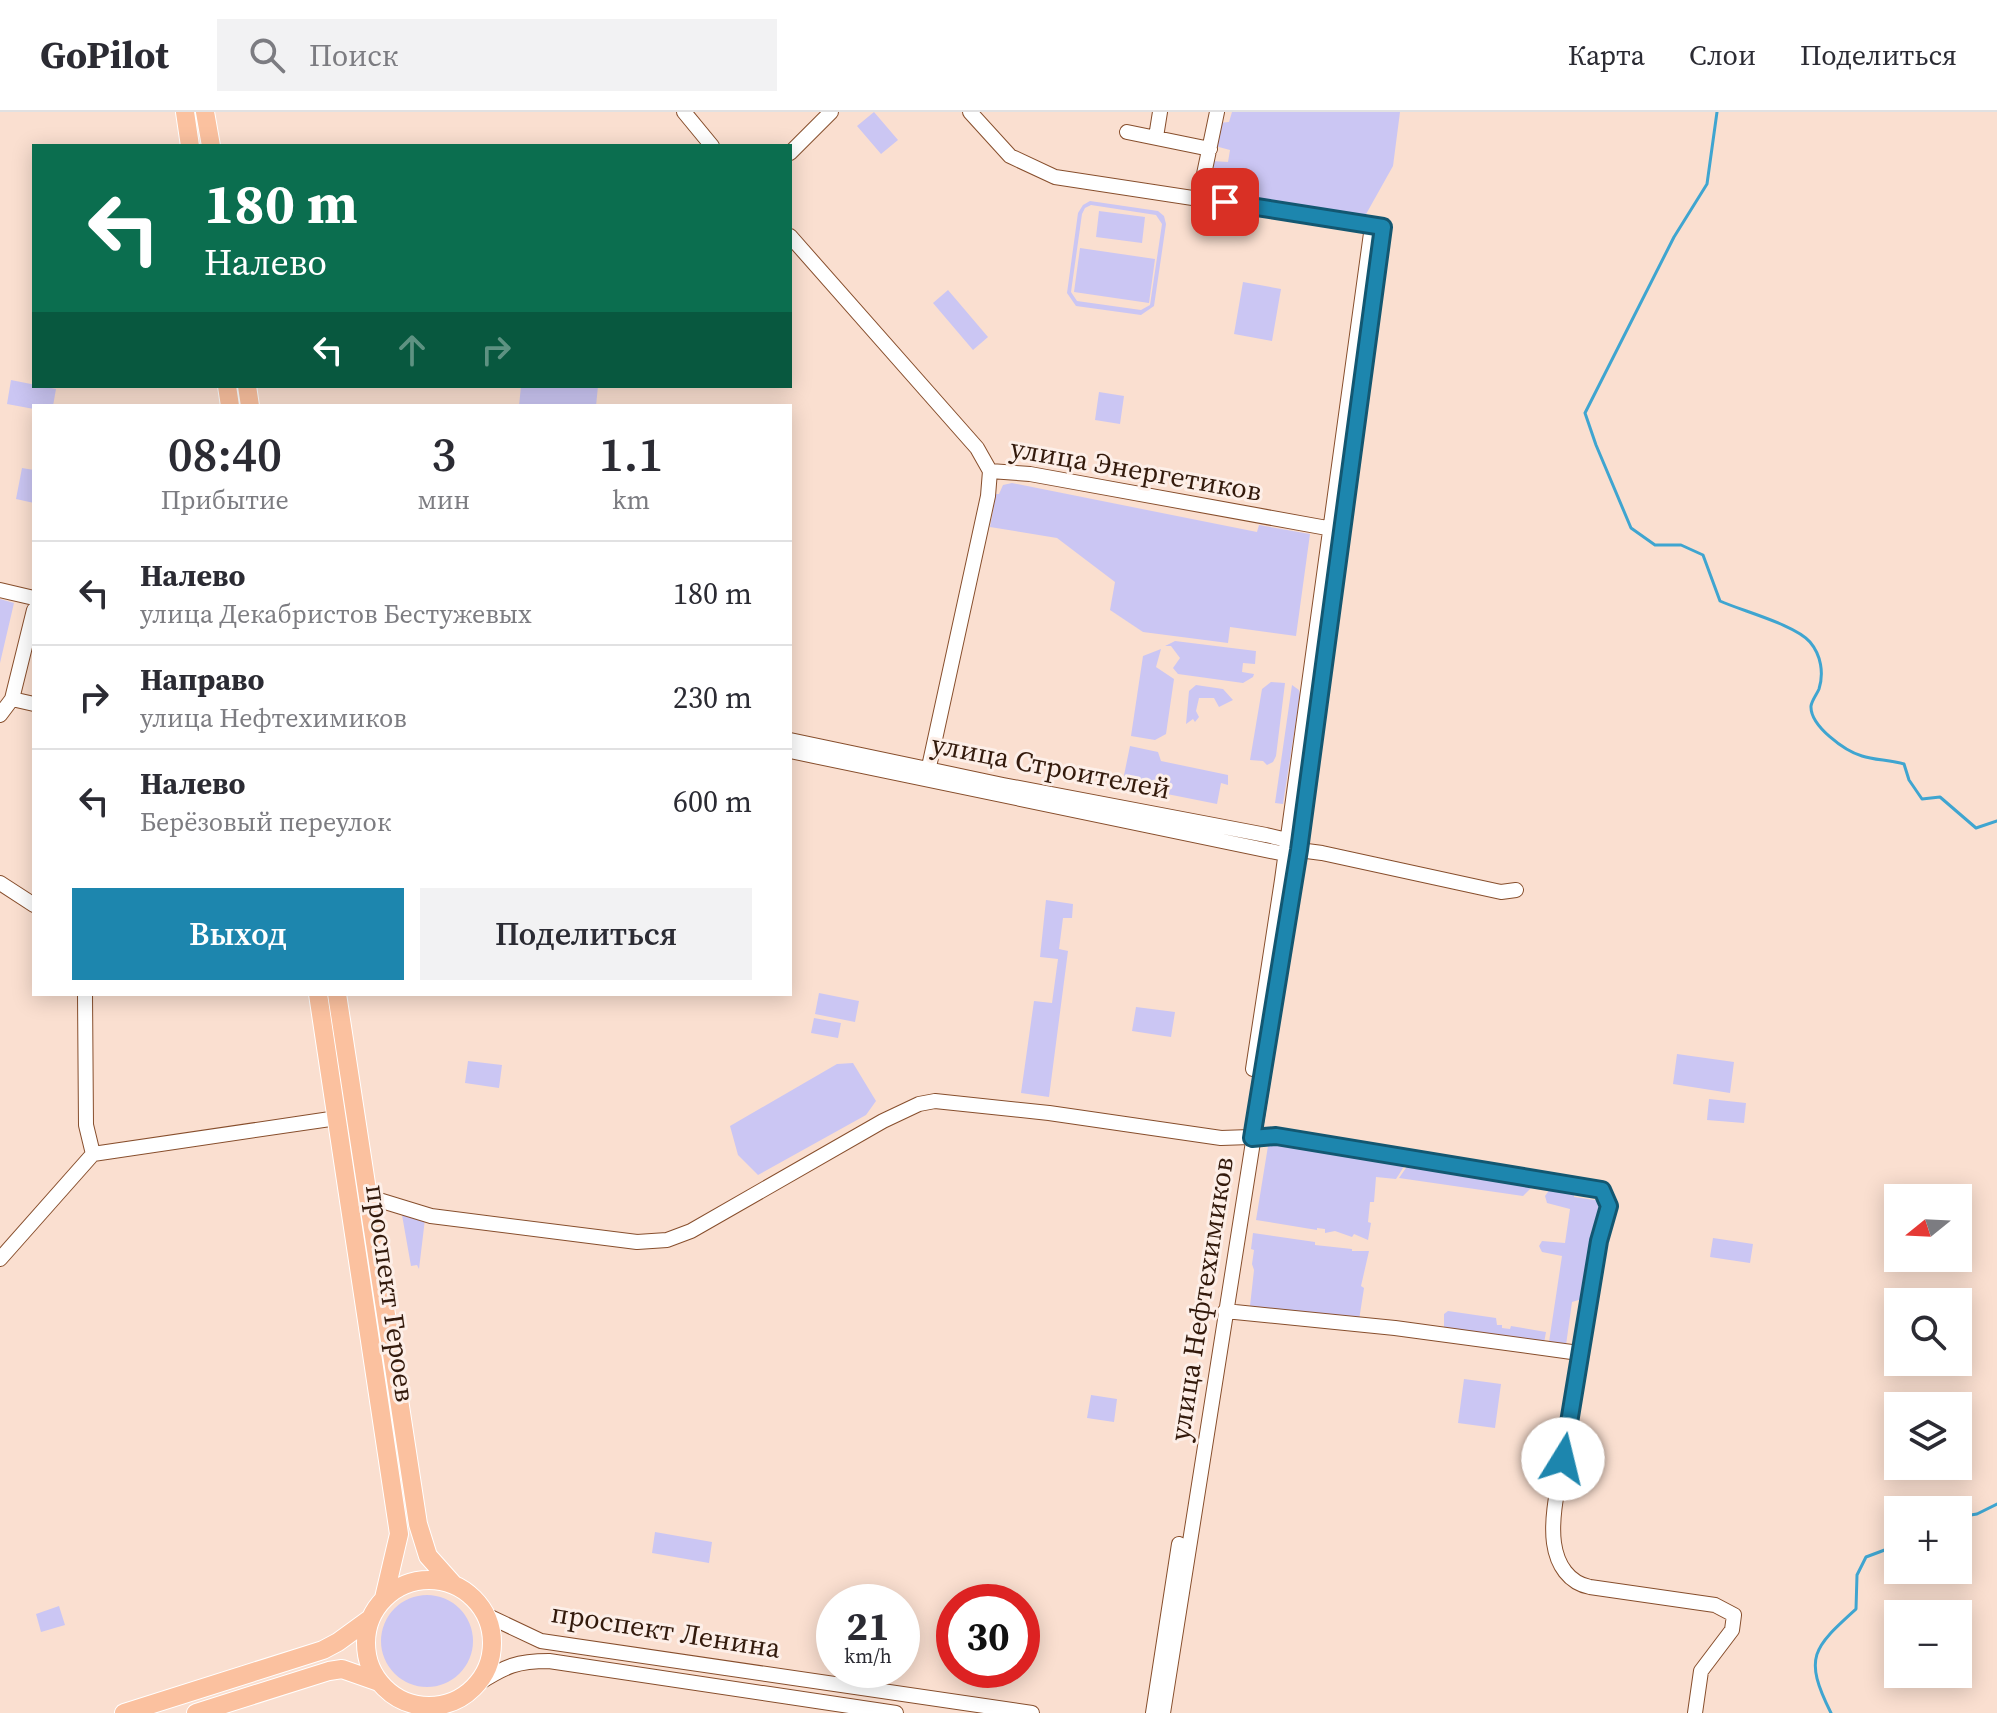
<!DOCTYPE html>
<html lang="ru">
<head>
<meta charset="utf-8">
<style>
	:root { --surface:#fff; --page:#f2f2f3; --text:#2b2b33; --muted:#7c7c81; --line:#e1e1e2; --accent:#1d86ae }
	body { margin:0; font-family:"Source Serif 4",serif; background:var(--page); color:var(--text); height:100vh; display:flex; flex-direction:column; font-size:30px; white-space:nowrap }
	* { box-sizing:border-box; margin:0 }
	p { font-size:26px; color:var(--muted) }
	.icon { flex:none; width:44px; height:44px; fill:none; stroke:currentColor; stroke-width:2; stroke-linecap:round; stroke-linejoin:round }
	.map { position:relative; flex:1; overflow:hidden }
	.sheet { position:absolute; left:32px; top:292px; width:760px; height:592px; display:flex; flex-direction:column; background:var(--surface); border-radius:0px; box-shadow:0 4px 20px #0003 }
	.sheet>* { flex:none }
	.guide { position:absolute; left:32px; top:32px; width:760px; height:244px; border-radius:0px; box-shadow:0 4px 20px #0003; background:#0b6e4f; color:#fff; overflow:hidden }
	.needle { width:52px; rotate:252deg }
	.tools { position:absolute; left:1884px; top:1072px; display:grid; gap:16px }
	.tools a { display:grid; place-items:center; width:88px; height:88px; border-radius:0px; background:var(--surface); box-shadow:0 4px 20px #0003; font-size:40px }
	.speed { position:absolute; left:816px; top:1472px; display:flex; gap:16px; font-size:40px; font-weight:700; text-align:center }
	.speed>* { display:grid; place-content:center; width:104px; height:104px; border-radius:50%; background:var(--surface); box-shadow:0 4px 20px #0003; line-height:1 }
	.speed small { font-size:20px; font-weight:400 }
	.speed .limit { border:12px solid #d22; background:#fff; color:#111 }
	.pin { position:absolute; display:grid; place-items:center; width:68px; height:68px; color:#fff; margin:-34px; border-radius:16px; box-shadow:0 4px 12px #0006 }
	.me { position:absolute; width:88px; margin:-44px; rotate:9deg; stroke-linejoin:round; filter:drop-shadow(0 0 6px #0008) }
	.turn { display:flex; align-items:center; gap:28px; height:168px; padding:0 40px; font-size:36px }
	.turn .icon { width:104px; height:104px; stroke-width:2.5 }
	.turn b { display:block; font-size:56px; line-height:68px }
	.lanes { display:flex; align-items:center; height:76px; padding:0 40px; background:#0003; justify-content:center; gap:40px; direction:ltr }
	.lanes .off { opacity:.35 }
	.eta { display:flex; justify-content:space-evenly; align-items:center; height:136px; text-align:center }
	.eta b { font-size:48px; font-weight:600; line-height:56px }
	.button { display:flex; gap:16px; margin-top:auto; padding:16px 40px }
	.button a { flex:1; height:92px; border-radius:0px; background:var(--accent); color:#fff; font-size:32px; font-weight:600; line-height:92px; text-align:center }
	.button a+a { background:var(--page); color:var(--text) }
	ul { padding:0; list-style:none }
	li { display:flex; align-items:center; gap:24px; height:104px; padding:0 40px; border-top:2px solid var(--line) }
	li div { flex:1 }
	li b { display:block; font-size:30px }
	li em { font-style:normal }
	header { display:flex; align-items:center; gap:48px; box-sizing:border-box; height:112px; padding:0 40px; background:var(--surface); border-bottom:2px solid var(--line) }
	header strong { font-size:38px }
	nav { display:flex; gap:44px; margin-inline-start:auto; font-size:28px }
	.search { width:560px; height:72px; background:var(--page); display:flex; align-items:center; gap:20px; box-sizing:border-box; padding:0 28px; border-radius:0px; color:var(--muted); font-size:30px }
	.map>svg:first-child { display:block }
</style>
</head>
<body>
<header>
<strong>GoPilot</strong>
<div class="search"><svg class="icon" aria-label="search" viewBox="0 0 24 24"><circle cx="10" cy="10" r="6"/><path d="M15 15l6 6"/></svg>Поиск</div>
<nav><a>Карта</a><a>Слои</a><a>Поделиться</a></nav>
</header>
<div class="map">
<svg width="1997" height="1601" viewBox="0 0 1997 1601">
	<rect width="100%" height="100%" fill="#fadfd0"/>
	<path fill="#cbc6f3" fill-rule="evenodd" d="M874,0L898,28L881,42L857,14Z
		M1232,0H1400L1393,54L1365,104L1209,79L1212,49L1228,50L1230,38L1215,34L1218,11L1229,10Z
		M1090,89L1158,99L1164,104L1166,112L1154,194L1141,203L1076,194L1067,181L1078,101L1083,93ZM1091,93L1156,103L1162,112L1150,193L1141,198L1077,189L1071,180L1082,102L1085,96Z
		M1099,99L1145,105L1142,131L1096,125Z
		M1080,136L1155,147L1149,191L1074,180Z
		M1243,170L1281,177L1272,229L1234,222Z
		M948,178L988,225L973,238L933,191Z
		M11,268L56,277L53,294H34V297L7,292Z
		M521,274H598L596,294H519Z
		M1099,280L1124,284L1120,312L1095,308Z
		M22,356L34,358V391L16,387Z
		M1012,371L1257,420L1259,413L1310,422L1296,524L1230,515L1228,531L1143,520L1110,498L1115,470L1057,426L990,415L996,382H999L1003,373Z
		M0,487L14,491L0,551Z
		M1175,529L1256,539L1255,552L1243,551L1242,560L1254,562L1253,565L1243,571L1178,562L1173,556L1180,546L1171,534H1165Z
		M1161,537L1156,555L1174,567L1166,622L1155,628L1131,624L1143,544Z
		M1271,570L1285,571L1276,644L1273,650L1267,653L1263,649L1250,648L1262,577Z
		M1196,573L1223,577L1233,588L1219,595L1214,586H1199L1196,599L1199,605L1195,610L1193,607L1186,612L1189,579Z
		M1292,573L1299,578L1300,583L1283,692L1275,691Z
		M1130,634L1158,640L1161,649L1228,663V673L1221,671L1217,692L1122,673Z
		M1046,788L1073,792L1072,806H1063L1059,837L1068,839L1049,985L1021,981L1034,889L1052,891L1058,847L1040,845Z
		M819,881L859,889L855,910L815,902Z
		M1136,895L1175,900L1171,925L1132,919Z
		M814,906L841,911L838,926L811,921Z
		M1677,942L1734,950L1730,981L1673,972Z
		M468,949L502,953L499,976L465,971Z
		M853,951L876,989L866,1003L758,1063L738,1043L730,1014L837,952Z
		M1709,987L1746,991L1744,1011L1707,1008Z
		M1272,1032L1405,1053L1396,1067L1376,1065L1374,1090H1370L1368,1110L1371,1111L1368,1128L1354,1122L1352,1125L1335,1119L1325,1121V1117L1317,1116V1118L1256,1108L1268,1034Z
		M1408,1053L1528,1072L1531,1076L1523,1084L1399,1066Z
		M1550,1077L1574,1080V1085L1601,1089L1598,1117H1592L1582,1187L1572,1190L1566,1233L1549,1230L1562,1144L1542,1140L1539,1134L1542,1129L1565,1131L1570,1097L1547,1091L1545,1084Z
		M406,1102L425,1107L419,1157L417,1153L411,1154L402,1103Z
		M1253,1121L1315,1130V1133L1352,1137V1139H1369L1361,1174L1364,1176L1359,1208L1250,1194L1254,1158L1252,1152L1254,1138L1251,1137Z
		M1713,1126L1753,1132L1750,1151L1710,1145Z
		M1448,1199L1496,1206L1497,1213H1502V1216L1510,1217L1511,1214L1546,1220L1544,1231L1444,1217V1202Z
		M1464,1267L1501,1272L1495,1316L1458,1311Z
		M1091,1283L1117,1287L1114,1310L1087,1306Z
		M655,1420L712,1430L709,1451L652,1441Z
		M381 1529a46 46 0 1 1 92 0a46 46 0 1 1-92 0Z
		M59,1494L65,1513L41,1520L36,1502Z"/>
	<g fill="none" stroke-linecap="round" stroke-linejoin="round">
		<path stroke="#3fa5d0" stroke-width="3" d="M1717,0L1707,72L1674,125L1585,301L1596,333L1631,416L1655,433H1681L1703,443L1720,489C1742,499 1796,513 1810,530C1821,543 1824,561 1819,577C1817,582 1812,588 1811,594C1810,614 1845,639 1862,644C1874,648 1890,648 1904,652L1909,668L1922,687L1940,685L1976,716L1997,709
			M1958,1405L1977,1402L1997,1392
			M1831,1601C1803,1545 1813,1536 1856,1497L1857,1463L1866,1445L1898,1433"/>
		<g stroke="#874e2c" stroke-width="16">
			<path id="minor" d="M684,0L712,34
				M970,0L1010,44L1055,65L1383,115L1299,738L1163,1601
				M1127,20L1210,37
				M1156,25L1160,0
				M790,41L831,0
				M1199,86L1217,0
				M790,124L977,336L990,359L1030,362L1338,418
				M0,478L34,486
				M12,587L34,592
				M0,603L12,587L34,498
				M790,628L1003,673L1266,723L1287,728L1293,733
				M790,639L1285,742L1299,738L1322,741L1501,780L1516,778
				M927,664L988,384L990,359
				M0,771L34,793
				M85,882L86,1013L93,1042
				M1253,957L1282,768L1372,114
				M369,1085L431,1104L637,1130L667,1128L691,1119L883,1009L919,992L935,989L1049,1001L1221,1026L1276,1024L1602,1078L1609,1094L1603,1111C1588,1185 1577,1259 1565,1334C1561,1364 1550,1401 1554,1431C1557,1453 1569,1471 1590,1475L1715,1493L1734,1503L1732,1518L1701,1559L1695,1601
				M0,1147L93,1042L337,1006
				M1225,1199L1395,1216L1579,1241
				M486,1503L541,1529L1032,1601
				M479,1571C506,1554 517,1549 549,1549L896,1601
				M1153,1601L1179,1432"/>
		</g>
		<g stroke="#fff" stroke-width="20">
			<path id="major" d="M185,0L190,34
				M205,0L211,34
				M227,274L230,294
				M247,274L250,294
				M318,882L399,1422L384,1486
				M337,882L418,1412L428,1444L453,1472
				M366 1531a63 63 0 1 1 126 0a63 63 0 1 1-126 0Z
				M124,1601L323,1538L338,1530L371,1506
				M196,1601L329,1559L342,1557L379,1570"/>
		</g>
		<use href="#minor" stroke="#fff" stroke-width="14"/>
		<use href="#major" stroke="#fbc19f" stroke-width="18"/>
	</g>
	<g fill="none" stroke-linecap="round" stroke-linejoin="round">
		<g stroke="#135771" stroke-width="20">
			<path id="route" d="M1225,90L1383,115L1299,738L1252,1026L1276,1024L1602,1078L1609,1094L1599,1129L1563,1347"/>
		</g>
		<use href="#route" stroke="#1d86ae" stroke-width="14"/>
	</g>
	<g text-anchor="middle" stroke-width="6" stroke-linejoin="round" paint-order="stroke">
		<g font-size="28" fill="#331a0c" stroke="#fdefe8">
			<text transform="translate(1136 357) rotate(10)" y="10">улица Энергетиков</text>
			<text transform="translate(1051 654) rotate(11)" y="10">улица Строителей</text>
			<text transform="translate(391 1181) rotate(82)" y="10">проспект Героев</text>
			<text transform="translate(1201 1187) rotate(-81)" y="10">улица Нефтехимиков</text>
			<text transform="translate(666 1518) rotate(9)" y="10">проспект Ленина</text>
		</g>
	</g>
</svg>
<div class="tools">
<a><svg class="needle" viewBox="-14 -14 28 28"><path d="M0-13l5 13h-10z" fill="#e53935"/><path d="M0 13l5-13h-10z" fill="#7c7c81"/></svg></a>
<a><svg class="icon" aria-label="search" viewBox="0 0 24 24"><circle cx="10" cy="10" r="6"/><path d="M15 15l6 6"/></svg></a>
<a><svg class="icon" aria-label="layers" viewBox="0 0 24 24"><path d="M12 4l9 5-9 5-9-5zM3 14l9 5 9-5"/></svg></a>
<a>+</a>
<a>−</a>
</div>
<div class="speed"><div>21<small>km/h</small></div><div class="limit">30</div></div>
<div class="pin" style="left:1225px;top:90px;background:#d93025"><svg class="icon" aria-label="arrive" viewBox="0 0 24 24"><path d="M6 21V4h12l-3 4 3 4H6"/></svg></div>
<svg class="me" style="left:1563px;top:1347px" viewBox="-20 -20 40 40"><circle r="19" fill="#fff"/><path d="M0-13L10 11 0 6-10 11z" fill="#1d86ae"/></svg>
<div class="guide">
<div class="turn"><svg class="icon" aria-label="left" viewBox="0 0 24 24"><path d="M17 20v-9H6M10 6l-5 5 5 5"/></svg><div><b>180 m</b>Налево</div></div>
<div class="lanes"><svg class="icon" aria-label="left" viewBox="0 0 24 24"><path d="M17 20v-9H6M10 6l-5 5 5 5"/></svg><svg class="icon off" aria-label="ahead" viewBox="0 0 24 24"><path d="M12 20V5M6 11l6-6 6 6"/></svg><svg class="icon off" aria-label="right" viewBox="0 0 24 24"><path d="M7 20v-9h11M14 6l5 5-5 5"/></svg></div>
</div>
<section class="sheet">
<div class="eta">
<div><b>08:40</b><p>Прибытие</p></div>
<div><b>3</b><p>мин</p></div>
<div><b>1.1</b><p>km</p></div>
</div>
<ul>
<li><svg class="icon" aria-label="left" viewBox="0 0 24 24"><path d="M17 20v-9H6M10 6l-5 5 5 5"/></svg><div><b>Налево</b><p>улица Декабристов Бестужевых</p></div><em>180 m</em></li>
<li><svg class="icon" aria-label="right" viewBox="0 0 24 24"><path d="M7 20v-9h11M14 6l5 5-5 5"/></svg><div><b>Направо</b><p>улица Нефтехимиков</p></div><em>230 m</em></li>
<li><svg class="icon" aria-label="left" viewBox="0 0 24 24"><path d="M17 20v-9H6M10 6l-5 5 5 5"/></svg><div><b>Налево</b><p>Берёзовый переулок</p></div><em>600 m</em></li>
</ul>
<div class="button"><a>Выход</a><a>Поделиться</a></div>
</section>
</div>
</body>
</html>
